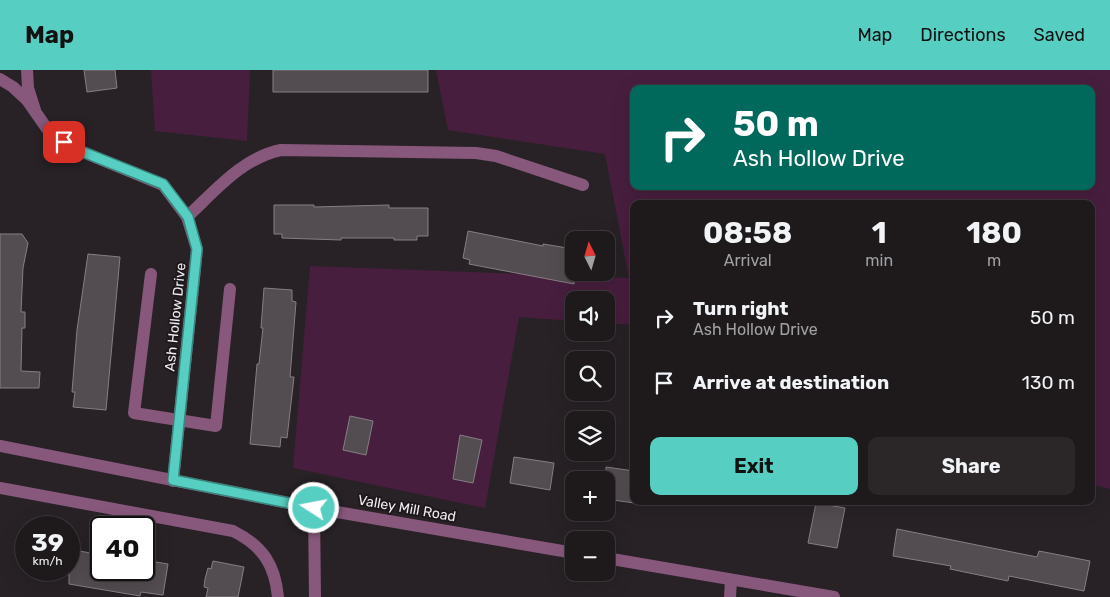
<!DOCTYPE html>
<html lang="en">
<head>
<meta charset="utf-8">
<style>
	:root { --surface:#1e1a1c; --page:#2b2729; --text:#f1f3f6; --muted:#a1a1a3; --line:#3c383b; --accent:#57cec2 }
	body { margin:0; font-family:Rubik,sans-serif; background:var(--page); color:var(--text); height:100vh; display:flex; flex-direction:column; font-size:19px; white-space:nowrap }
	* { box-sizing:border-box; margin:0 }
	p { font-size:16px; color:var(--muted) }
	.icon { flex:none; width:28px; height:28px; fill:none; stroke:currentColor; stroke-width:2; stroke-linecap:round; stroke-linejoin:round }
	.map { position:relative; flex:1; overflow:hidden }
	.drawer { position:absolute; left:630px; top:130px; width:465px; height:305px; display:flex; flex-direction:column; background:var(--surface); border-radius:10px; box-shadow:0 5px 20px #0002,0 0 0 1px var(--line) }
	.drawer>* { flex:none }
	.hud { position:absolute; left:630px; top:15px; width:465px; height:105px; border-radius:10px; box-shadow:0 5px 20px #0002,0 0 0 1px var(--line); background:#00695c; color:#fff; overflow:hidden }
	.needle { width:32px; rotate:355deg }
	.tools { position:absolute; left:565px; top:161px; display:grid; gap:10px }
	.tools a { display:grid; place-items:center; width:50px; height:50px; border-radius:10px; background:var(--surface); box-shadow:0 5px 20px #0002,0 0 0 1px var(--line); font-size:25px }
	.speed { position:absolute; left:15px; top:446px; display:flex; gap:10px; font-size:25px; font-weight:700; text-align:center }
	.speed>* { display:grid; place-content:center; width:65px; height:65px; border-radius:50%; background:var(--surface); box-shadow:0 5px 20px #0002,0 0 0 1px var(--line); line-height:1 }
	.speed small { font-size:12px; font-weight:400 }
	.speed .limit { border:2px solid #111; border-radius:8px; background:#fff; color:#111 }
	.pin { position:absolute; display:grid; place-items:center; width:42px; height:42px; color:#fff; margin:-21px; border-radius:10px; box-shadow:0 2px 8px #0006 }
	.me { position:absolute; width:55px; margin:-28px; rotate:281deg; stroke-linejoin:round; filter:drop-shadow(0 0 4px #0008) }
	.turn { display:flex; align-items:center; gap:18px; height:105px; padding:0 20px; font-size:22px }
	.turn .icon { width:65px; height:65px; stroke-width:2.5 }
	.turn b { display:block; font-size:35px; line-height:42px }
	.eta { display:flex; justify-content:space-evenly; align-items:center; height:85px; text-align:center }
	.eta b { font-size:30px; font-weight:700; line-height:35px }
	.button { display:flex; gap:10px; margin-top:auto; padding:10px 20px }
	.button a { flex:1; height:58px; border-radius:10px; background:var(--accent); color:#111; font-size:20px; font-weight:700; line-height:58px; text-align:center }
	.button a+a { background:var(--page); color:var(--text) }
	ul { padding:0; list-style:none }
	li { display:flex; align-items:center; gap:15px; height:65px; padding:0 20px }
	li div { flex:1 }
	li b { display:block; font-size:19px }
	li em { font-style:normal }
	header { display:flex; align-items:center; gap:30px; box-sizing:border-box; height:70px; padding:0 25px; background:var(--accent); color:#111 }
	header strong { font-size:24px }
	nav { display:flex; gap:28px; margin-inline-start:auto; font-size:18px }
	.map>svg:first-child { display:block }
</style>
</head>
<body>
<header>
<strong>Map</strong>
<nav><a>Map</a><a>Directions</a><a>Saved</a></nav>
</header>
<div class="map">
<svg width="1110" height="527" viewBox="0 0 1110 527">
	<rect width="100%" height="100%" fill="#282226"/>
	<path fill="#481e3e" fill-rule="evenodd" d="M151,0H250L247,71L155,61Z
		M436,0H1110V419L1091,414V134H634V255L606,253V230H574V251L519,247L485,438L293,398L310,196L629,208L605,84L448,60ZM634,19H1091V116H634Z"/>
	<path fill="#534c51" stroke="#867e84" d="M84,0H115L117,18L87,22Z
		M273,0H428V22H273Z
		M274,135H314V137L389,135V138H428V166H417V170H394V168H341V170L282,168V164H274Z
		M468,161L543,176V174L574,179V214L469,194L470,190L463,188Z
		M0,164H22L28,173L23,198L21,242H25V258H22L21,301L40,302L39,318H0Z
		M88,184L120,187L106,340L73,337L75,322H72L77,260Z
		M264,218L292,220V231L296,232L290,307H294L287,368L281,367L280,377L250,374L257,294H259L263,258H261Z
		M350,346L373,351L366,385L343,380Z
		M460,365L482,370L473,413L453,409Z
		M514,387L554,393L550,420L510,413Z
		M606,397L634,401V433L606,429Z
		M816,433L845,438L837,478L808,473Z
		M897,459L1037,487L1039,481L1090,491L1084,521L1009,506L1008,511L950,499L951,496L893,486Z
		M69,479L101,485V500H144V490L168,494L163,525L141,522L140,526L69,514Z
		M213,491L244,497L238,527H206L208,518L204,517L205,509L208,498L211,499Z"/>
	<g fill="none" stroke-linecap="round" stroke-linejoin="round">
		<path stroke="#88587c" stroke-width="12" d="M27,0L28,18L35,40
			M187,147C215,121 242,88 281,80L476,83L496,86L583,115
			M0,418L233,461C263,476 275,495 278,527"/>
		<path stroke="#88587c" stroke-width="12" d="M0,9L13,17L27,30L50,63L78,80L163,115L187,147L197,179L173,411
			M151,204L134,343L216,356L230,219
			M314,438L315,527
			M730,527L731,510"/>
		<path stroke="#88587c" stroke-width="12" d="M0,376L314,438L574,483
			M606,488L834,527"/>
	</g>
	<g fill="none" stroke-linecap="round" stroke-linejoin="round">
		<g stroke="#39867e" stroke-width="12">
			<path id="route" d="M64,72L78,80L163,114L188,147L197,179L173,410L314,438"/>
		</g>
		<use href="#route" stroke="#57cec2" stroke-width="9"/>
	</g>
	<g text-anchor="middle" stroke-width="4" stroke-linejoin="round" paint-order="stroke">
		<g font-size="14" fill="#f0ecef" stroke="#1e181c">
			<text transform="translate(175 247) rotate(-84)" y="5">Ash Hollow Drive</text>
			<text transform="translate(407 438) rotate(10)" y="5">Valley Mill Road</text>
		</g>
	</g>
</svg>
<div class="tools">
<a><svg class="needle" viewBox="-14 -14 28 28"><path d="M0-13l5 13h-10z" fill="#e53935"/><path d="M0 13l5-13h-10z" fill="#a1a1a3"/></svg></a>
<a><svg class="icon" aria-label="sound" viewBox="0 0 24 24"><path d="M4 9h4l5-4v14l-5-4H4zM17 9q2 3 0 6"/></svg></a>
<a><svg class="icon" aria-label="search" viewBox="0 0 24 24"><circle cx="10" cy="10" r="6"/><path d="M15 15l6 6"/></svg></a>
<a><svg class="icon" aria-label="layers" viewBox="0 0 24 24"><path d="M12 4l9 5-9 5-9-5zM3 14l9 5 9-5"/></svg></a>
<a>+</a>
<a>−</a>
</div>
<div class="speed"><div>39<small>km/h</small></div><div class="limit">40</div></div>
<div class="pin" style="left:64px;top:72px;background:#d93025"><svg class="icon" aria-label="arrive" viewBox="0 0 24 24"><path d="M6 21V4h12l-3 4 3 4H6"/></svg></div>
<svg class="me" style="left:314px;top:438px" viewBox="-20 -20 40 40"><circle r="17" fill="#57cec2" stroke="#fff" stroke-width="3"/><path d="M0-11L8 9 0 5-8 9z" fill="#fff"/></svg>
<div class="hud">
<div class="turn"><svg class="icon" aria-label="right" viewBox="0 0 24 24"><path d="M7 20v-9h11M14 6l5 5-5 5"/></svg><div><b>50 m</b>Ash Hollow Drive</div></div>
</div>
<section class="drawer">
<div class="eta">
<div><b>08:58</b><p>Arrival</p></div>
<div><b>1</b><p>min</p></div>
<div><b>180</b><p>m</p></div>
</div>
<ul>
<li><svg class="icon" aria-label="right" viewBox="0 0 24 24"><path d="M7 20v-9h11M14 6l5 5-5 5"/></svg><div><b>Turn right</b><p>Ash Hollow Drive</p></div><em>50 m</em></li>
<li><svg class="icon" aria-label="arrive" viewBox="0 0 24 24"><path d="M6 21V4h12l-3 4 3 4H6"/></svg><div><b>Arrive at destination</b></div><em>130 m</em></li>
</ul>
<div class="button"><a>Exit</a><a>Share</a></div>
</section>
</div>
</body>
</html>
